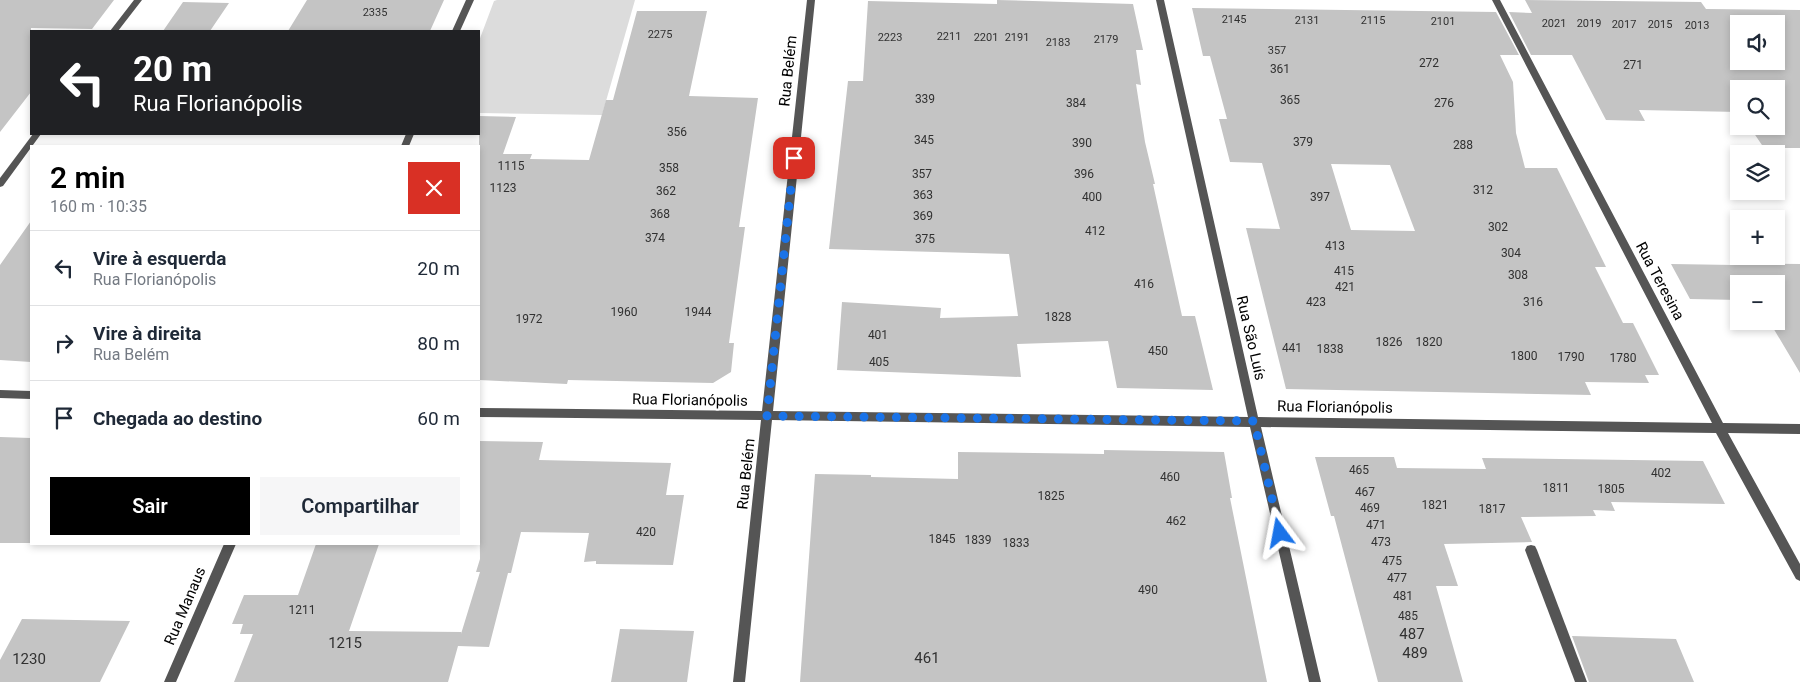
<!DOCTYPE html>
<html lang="pt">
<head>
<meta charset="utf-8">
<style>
	:root { --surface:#fff; --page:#f6f6f7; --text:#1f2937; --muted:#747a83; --line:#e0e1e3; --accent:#000 }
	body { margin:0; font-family:Roboto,sans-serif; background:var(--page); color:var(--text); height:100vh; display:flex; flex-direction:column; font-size:19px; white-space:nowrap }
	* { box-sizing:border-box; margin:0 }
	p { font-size:16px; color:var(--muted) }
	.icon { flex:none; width:28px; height:28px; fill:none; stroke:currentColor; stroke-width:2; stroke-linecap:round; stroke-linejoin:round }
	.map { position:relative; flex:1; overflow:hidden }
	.side { position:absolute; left:30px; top:145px; width:450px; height:400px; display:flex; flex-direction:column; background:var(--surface); border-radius:0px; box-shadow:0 2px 8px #0003 }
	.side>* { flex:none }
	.hud { position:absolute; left:30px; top:30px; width:450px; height:105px; border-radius:0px; box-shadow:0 2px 8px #0003; background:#202124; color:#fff; overflow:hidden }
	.buttons { position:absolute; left:1730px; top:15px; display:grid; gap:10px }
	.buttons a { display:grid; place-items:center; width:55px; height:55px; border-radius:0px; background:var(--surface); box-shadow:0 2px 8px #0003; font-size:25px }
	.pin { position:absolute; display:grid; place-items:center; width:42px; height:42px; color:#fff; margin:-21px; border-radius:10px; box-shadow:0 2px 8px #0006 }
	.me { position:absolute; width:55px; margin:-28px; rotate:347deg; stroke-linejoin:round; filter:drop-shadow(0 0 4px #0008) }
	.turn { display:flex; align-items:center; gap:18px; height:105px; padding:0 20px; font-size:22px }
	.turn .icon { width:65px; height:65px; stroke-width:2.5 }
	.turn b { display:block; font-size:35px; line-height:42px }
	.round { display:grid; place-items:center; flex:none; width:52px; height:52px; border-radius:0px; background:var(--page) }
	.overview { display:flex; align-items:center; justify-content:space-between; height:85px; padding:0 20px }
	h1 { font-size:30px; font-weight:600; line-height:38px; color:var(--accent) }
	.primary-button { display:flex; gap:10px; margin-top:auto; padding:10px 20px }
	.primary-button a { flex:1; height:58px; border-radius:0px; background:var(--accent); color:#fff; font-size:20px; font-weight:600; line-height:58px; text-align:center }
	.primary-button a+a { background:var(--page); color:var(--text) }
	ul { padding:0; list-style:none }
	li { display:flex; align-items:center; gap:15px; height:75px; padding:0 20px; border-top:1px solid var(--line) }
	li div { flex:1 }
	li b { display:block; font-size:19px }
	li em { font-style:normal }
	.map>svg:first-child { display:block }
</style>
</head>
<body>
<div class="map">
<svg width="1800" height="682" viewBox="0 0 1800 682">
	<rect width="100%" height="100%" fill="#fff"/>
	<path fill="#dcdcdc" d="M497,0H635L602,115L479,113V41L494,1Z"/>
	<path fill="#c4c4c4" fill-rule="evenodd" d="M0,0H114L92,29L31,28V92L0,132Z
		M307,0H444L430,31H288Z
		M997,0L1133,4L1143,50H1136L1141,85L1136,84L1145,142L1155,184H1153L1182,316H1195L1213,390L1117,388L1108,341L1017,344L1021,377L837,370L842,302L941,308L940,318L1018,316L1009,254L829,249L848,81H863L868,1L997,4Z
		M1525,0L1701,2L1706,9L1800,10V148H1764L1749,126H1776V89H1739V112L1639,110L1645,121L1606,120L1572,55H1531L1509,12L1532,13ZM1739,24H1776V61H1739Z
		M183,2L229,3L210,31H163Z
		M1192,8L1496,12L1519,55H1500L1513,82L1516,133L1525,168H1557L1606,267H1595L1623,323H1633L1659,375H1645L1649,383L1585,382L1591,395L1286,389L1246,228L1280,229L1262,163L1230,162L1219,119H1227L1210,56H1203ZM1331,164L1390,165L1415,231L1351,230Z
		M637,11H707L689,96L758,98L739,227H745L729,343H734L731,372L713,383L568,380L567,384L479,380V116L516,117L503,154H532L530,159L589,160L606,100H613Z
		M31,221V362L0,360V265Z
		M1733,263L1800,264V373L1769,321H1776V284H1739V300L1690,299L1671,264L1734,265Z
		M0,437L31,438V543H0Z
		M479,441L543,442L539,460L671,463L666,495H684L673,565L596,564V561L584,562L589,533L521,532L511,573H508L489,647L458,646L448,682H234L253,634H240L243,624H232L244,595H298L316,544H379L349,631L462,632L461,634L480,572H476L480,559Z
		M1104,450L1224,452L1232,498H1230L1267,682H800L815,474L871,475V477L958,479V452L1104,454Z
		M1315,457H1394L1397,468L1486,469L1482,458L1703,461L1725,504L1611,502L1615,511L1593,510L1596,516L1521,517L1532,542L1444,544L1458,586H1436L1463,682H1378L1334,516H1331Z
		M22,619L130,621L100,682H0V660Z
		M620,629L694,631L687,682H611Z
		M1572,636L1676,639L1694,682H1589Z"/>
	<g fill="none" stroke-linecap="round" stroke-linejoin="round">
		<path fill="#555" fill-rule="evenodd" d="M1531,545L1535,546L1537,550L1587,682H1575L1525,550L1527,546Z"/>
		<path fill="#555" fill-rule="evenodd" d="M134,0H142L118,31H110Z
			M466,0H474L460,31H452Z
			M807,0H815L773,411L1248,417L1156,0H1164L1258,417L1712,423L1492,0H1500L1723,423L1800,424V434L1728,433L1800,564V581L1796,579L1716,433L1261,427L1321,682H1309L1250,427L772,420L745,682H733L761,420L479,417V408L762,411Z
			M33,134H41L3,186L0,187V178Z
			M406,134H414L409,146H401Z
			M0,390L31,391V399L0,398Z
			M224,544H236L176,682H164Z"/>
	</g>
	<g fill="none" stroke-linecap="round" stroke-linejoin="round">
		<path stroke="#1a73e8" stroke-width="9" stroke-dasharray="0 16.2" d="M794,158L767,416L1254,421L1280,533"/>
	</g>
	<g text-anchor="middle" stroke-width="4" stroke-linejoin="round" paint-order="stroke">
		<g font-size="11" fill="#313131">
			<text x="375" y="16">2335</text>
			<text x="1234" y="23">2145</text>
			<text x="1307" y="24">2131</text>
			<text x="1373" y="24">2115</text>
			<text x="1443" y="25">2101</text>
			<text x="1554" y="27">2021</text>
			<text x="1589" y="27">2019</text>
			<text x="1624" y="28">2017</text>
			<text x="1660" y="28">2015</text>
			<text x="1697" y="29">2013</text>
			<text x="660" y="38">2275</text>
			<text x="949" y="40">2211</text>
			<text x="890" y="41">2223</text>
			<text x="986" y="41">2201</text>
			<text x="1017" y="41">2191</text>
			<text x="1106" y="43">2179</text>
			<text x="1058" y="46">2183</text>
			<text x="1277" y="54">357</text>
		</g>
		<g font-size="12" fill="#313131">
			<text x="1429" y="67">272</text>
			<text x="1633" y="69">271</text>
			<text x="1280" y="73">361</text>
			<text x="925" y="103">339</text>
			<text x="1290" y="104">365</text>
			<text x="1076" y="107">384</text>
			<text x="1444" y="107">276</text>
			<text x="677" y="136">356</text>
			<text x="924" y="144">345</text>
			<text x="1303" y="146">379</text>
			<text x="1082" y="147">390</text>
			<text x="1463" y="149">288</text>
			<text x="511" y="170">1115</text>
			<text x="669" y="172">358</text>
			<text x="922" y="178">357</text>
			<text x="1084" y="178">396</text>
			<text x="503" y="192">1123</text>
			<text x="1483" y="194">312</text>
			<text x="666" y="195">362</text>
			<text x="923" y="199">363</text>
			<text x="1092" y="201">400</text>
			<text x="1320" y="201">397</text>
			<text x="660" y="218">368</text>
			<text x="923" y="220">369</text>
			<text x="1498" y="231">302</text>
			<text x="1095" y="235">412</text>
			<text x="655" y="242">374</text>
			<text x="925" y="243">375</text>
			<text x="1335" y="250">413</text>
			<text x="1511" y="257">304</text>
			<text x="1344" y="275">415</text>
			<text x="1518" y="279">308</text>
			<text x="1144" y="288">416</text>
			<text x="1345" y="291">421</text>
			<text x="1316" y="306">423</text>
			<text x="1533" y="306">316</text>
			<text x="624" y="316">1960</text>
			<text x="698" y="316">1944</text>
			<text x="1058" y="321">1828</text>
			<text x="529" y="323">1972</text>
			<text x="878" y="339">401</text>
			<text x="1389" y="346">1826</text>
			<text x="1429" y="346">1820</text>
			<text x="1292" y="352">441</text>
			<text x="1330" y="353">1838</text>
			<text x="1158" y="355">450</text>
			<text x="1524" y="360">1800</text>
			<text x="1571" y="361">1790</text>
			<text x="1623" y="362">1780</text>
			<text x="879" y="366">405</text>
			<text x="1359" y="474">465</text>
			<text x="1661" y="477">402</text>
			<text x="1170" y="481">460</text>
			<text x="1556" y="492">1811</text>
			<text x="1611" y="493">1805</text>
			<text x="1365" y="496">467</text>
			<text x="1051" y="500">1825</text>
			<text x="1435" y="509">1821</text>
			<text x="1370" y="512">469</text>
			<text x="1492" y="513">1817</text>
			<text x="1176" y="525">462</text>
			<text x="1376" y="529">471</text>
			<text x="646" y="536">420</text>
			<text x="942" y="543">1845</text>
			<text x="978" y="544">1839</text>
			<text x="1381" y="546">473</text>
			<text x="1016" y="547">1833</text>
			<text x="1392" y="565">475</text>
			<text x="1397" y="582">477</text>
			<text x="1148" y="594">490</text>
			<text x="1403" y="600">481</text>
			<text x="302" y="614">1211</text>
			<text x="1408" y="620">485</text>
		</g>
		<g font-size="15" fill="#000" stroke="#fff">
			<text transform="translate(788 71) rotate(-84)" y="5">Rua Belém</text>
			<text transform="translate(1660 281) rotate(62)" y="5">Rua Teresina</text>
			<text transform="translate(1251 338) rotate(77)" y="5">Rua São Luís</text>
			<text transform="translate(690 400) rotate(1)" y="5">Rua Florianópolis</text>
			<text transform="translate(1335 407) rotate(1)" y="5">Rua Florianópolis</text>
			<text transform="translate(746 474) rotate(-84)" y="5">Rua Belém</text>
			<text transform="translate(185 606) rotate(-67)" y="5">Rua Manaus</text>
		</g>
		<g font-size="15" fill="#313131">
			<text x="1412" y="639">487</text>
			<text x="345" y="648">1215</text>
			<text x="1415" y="658">489</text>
			<text x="927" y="663">461</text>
			<text x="29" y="664">1230</text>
		</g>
	</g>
</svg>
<div class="buttons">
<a><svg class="icon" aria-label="sound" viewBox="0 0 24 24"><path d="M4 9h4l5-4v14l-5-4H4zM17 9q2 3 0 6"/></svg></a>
<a><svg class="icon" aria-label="search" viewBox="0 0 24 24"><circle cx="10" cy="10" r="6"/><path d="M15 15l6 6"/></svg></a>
<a><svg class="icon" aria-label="layers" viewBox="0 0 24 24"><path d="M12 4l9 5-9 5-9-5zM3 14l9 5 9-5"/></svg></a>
<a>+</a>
<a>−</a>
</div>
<div class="pin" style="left:794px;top:158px;background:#d93025"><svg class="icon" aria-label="arrive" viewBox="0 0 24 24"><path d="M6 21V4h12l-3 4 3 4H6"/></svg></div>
<svg class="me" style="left:1280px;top:533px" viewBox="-20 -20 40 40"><path d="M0-17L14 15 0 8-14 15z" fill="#1a73e8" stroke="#fff" stroke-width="4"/></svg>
<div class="hud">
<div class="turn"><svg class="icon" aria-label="left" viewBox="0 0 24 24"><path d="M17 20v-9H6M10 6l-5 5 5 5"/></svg><div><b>20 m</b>Rua Florianópolis</div></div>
</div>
<section class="side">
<div class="overview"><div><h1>2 min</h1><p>160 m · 10:35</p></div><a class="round" style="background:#d93025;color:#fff"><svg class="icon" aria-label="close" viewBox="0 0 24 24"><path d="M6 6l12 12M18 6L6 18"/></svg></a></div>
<ul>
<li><svg class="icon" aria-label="left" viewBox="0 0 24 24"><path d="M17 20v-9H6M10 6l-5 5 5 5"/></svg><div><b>Vire à esquerda</b><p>Rua Florianópolis</p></div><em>20 m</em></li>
<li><svg class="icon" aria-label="right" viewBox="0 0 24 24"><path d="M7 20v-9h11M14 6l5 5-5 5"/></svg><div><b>Vire à direita</b><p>Rua Belém</p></div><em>80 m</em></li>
<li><svg class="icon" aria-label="arrive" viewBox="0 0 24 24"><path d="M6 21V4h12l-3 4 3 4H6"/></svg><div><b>Chegada ao destino</b></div><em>60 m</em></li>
</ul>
<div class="primary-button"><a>Sair</a><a>Compartilhar</a></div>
</section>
</div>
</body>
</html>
